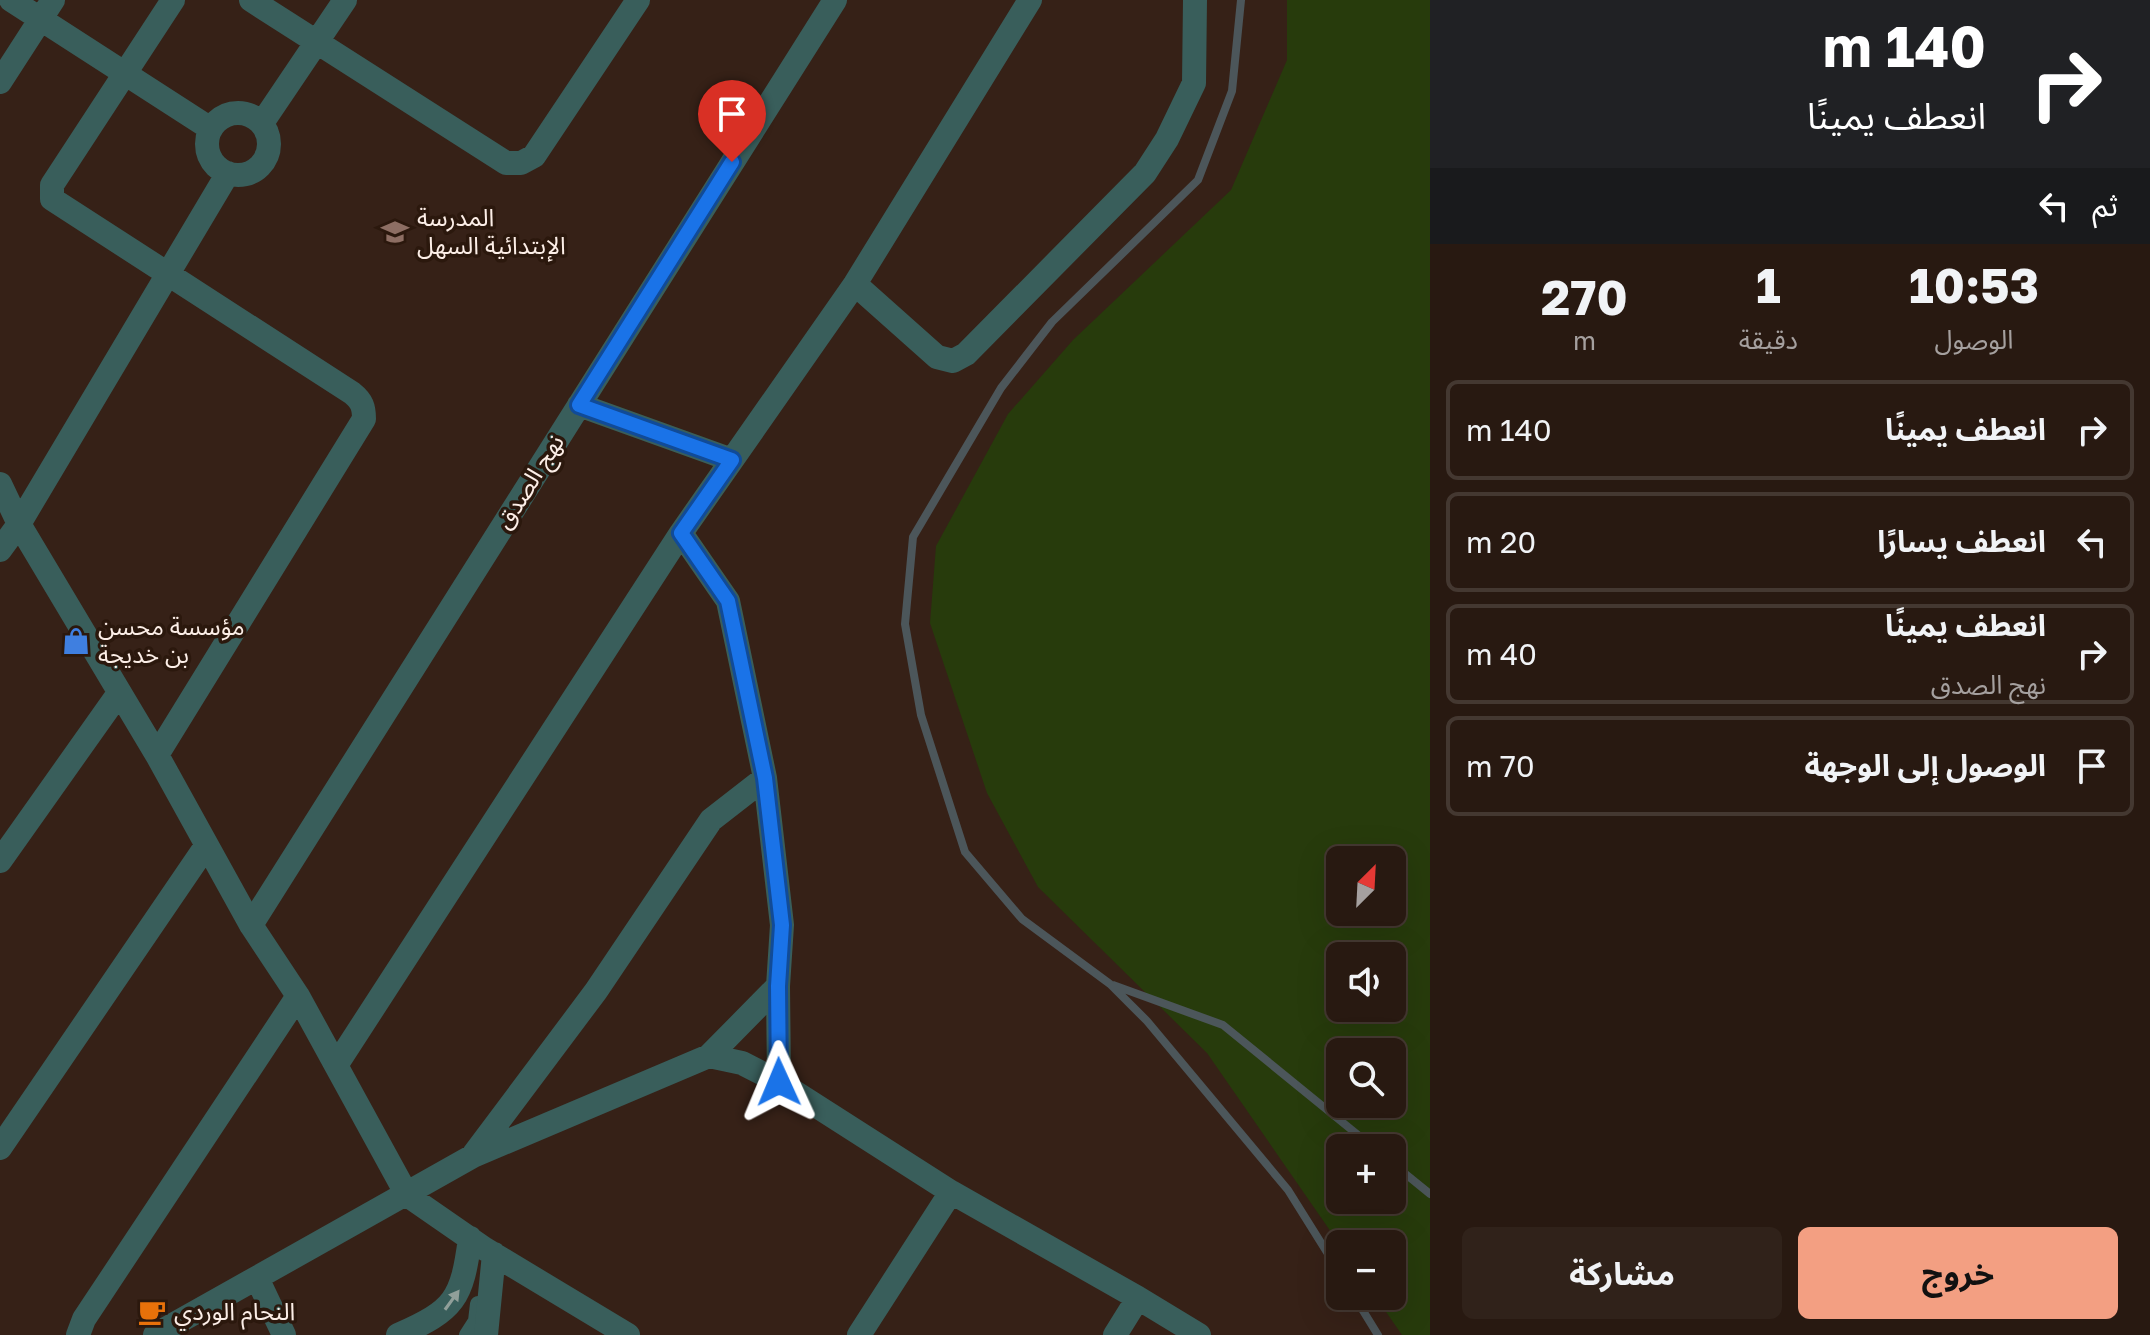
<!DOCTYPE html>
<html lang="ar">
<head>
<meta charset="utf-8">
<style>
	:root { --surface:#281911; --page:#30221a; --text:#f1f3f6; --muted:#a5a09f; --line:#443831; --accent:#f39f82 }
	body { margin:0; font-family:"Golos Text","Noto Sans Arabic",sans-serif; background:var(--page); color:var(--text); direction:rtl; height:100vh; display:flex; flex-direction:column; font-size:30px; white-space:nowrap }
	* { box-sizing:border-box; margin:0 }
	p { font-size:26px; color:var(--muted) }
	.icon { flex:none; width:44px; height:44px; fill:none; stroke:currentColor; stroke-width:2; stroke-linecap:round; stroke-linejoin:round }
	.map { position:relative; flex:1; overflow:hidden; direction:ltr }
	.sheet { display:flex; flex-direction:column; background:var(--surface); width:720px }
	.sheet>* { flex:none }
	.hud { background:#202124; color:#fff; overflow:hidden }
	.needle { width:52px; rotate:24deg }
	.buttons { position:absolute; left:1326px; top:846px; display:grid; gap:16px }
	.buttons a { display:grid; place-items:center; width:80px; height:80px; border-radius:12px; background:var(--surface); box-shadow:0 8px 32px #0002,0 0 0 2px var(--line); font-size:40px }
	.pin { position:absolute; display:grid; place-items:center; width:68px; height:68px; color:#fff; margin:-82px -34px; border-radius:50% 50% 50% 0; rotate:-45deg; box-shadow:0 0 8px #0007 }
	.pin .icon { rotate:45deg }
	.me { position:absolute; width:88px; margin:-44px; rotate:359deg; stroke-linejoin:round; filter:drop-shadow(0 0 6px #0008) }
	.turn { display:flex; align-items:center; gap:28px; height:168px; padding:0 32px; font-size:36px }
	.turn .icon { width:104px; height:104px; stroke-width:2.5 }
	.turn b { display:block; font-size:56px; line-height:68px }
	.then { display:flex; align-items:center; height:76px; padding:0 32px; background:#0003; gap:16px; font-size:30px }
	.eta { display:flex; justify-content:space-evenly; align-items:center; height:136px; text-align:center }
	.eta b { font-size:48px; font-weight:700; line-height:56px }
	.button { display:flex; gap:16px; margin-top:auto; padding:16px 32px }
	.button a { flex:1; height:92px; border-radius:12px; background:var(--accent); color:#111; font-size:32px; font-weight:700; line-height:92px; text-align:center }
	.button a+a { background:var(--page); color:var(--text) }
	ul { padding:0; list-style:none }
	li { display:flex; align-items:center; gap:24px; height:100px; margin:0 16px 12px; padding:0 16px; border:4px solid var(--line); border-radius:12px }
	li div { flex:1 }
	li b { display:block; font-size:30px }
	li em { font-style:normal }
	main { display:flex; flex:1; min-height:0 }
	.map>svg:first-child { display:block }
</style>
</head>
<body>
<main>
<section class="sheet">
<div class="hud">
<div class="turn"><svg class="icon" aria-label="right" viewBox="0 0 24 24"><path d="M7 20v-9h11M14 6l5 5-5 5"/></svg><div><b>140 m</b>انعطف يمينًا</div></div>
<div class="then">ثم<svg class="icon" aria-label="left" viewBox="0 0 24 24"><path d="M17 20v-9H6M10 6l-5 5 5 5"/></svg></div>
</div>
<div class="eta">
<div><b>10:53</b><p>الوصول</p></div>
<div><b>1</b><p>دقيقة</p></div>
<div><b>270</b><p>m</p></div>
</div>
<ul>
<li><svg class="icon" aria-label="right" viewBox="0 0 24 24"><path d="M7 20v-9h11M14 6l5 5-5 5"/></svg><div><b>انعطف يمينًا</b></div><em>140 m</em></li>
<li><svg class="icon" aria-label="left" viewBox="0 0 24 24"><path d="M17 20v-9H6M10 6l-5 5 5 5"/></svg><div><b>انعطف يسارًا</b></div><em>20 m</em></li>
<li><svg class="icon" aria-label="right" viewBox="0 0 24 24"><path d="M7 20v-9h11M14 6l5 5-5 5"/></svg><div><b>انعطف يمينًا</b><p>نهج الصدق</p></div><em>40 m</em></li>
<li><svg class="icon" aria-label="arrive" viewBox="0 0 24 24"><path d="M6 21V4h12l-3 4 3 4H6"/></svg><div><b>الوصول إلى الوجهة</b></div><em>70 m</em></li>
</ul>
<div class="button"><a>خروج</a><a>مشاركة</a></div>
</section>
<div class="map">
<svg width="1430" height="1335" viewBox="0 0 1430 1335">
	<rect width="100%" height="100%" fill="#362117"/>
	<path fill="#273b0c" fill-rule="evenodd" d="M1287,0H1430V1335H1402L1375,1296H1392V1244L1340,1245L1207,1053L1038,887L987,793L930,623L936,546L1008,414L1073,340L1231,190L1287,60ZM1340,860H1392V912H1340ZM1340,956H1392V1008H1340ZM1340,1052H1392V1104H1340ZM1340,1148H1392V1200H1340Z"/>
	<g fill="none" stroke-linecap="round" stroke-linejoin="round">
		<path stroke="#4c565a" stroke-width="8" d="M1241,0L1232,91L1198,180L1052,322L1001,388L913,537L905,624L921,715L965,852L1022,919L1110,984L1147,1021L1288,1190L1340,1273
			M1113,985L1223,1025L1374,1148
			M1392,1163L1430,1194
			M1354,1296L1378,1335"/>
		<path stroke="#395e5b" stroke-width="16" d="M467,1335L476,1321L478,1304"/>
		<path stroke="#395e5b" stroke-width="24" d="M11,0L211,129
			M251,0L506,163H521L534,156L638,0
			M0,82L53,0
			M207 144a31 31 0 1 1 62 0a31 31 0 1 1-62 0Z
			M262,123L345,0
			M855,284L937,357L953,361L966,354L1145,173L1167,139L1194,83L1195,0
			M579,405L732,460
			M0,484L19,524L157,755L251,925L298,996L407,1195L485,1249L628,1335
			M681,533L728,601L765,778L782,925L778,986L779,1082
			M0,550L19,524L228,173
			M157,755L364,419C364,407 362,401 352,393L52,199V185L173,0
			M0,861L119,693
			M251,925L835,0
			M709,1056L742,1063L779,1082L951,1192L1138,1298L1199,1335
			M337,1064L681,533L855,284L1030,0
			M0,1148L206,846
			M474,1154L596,991L711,820L765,778
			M257,1278L284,1335
			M78,1335L84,1319L298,996
			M155,1335L473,1156L709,1056L778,986
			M398,1335C455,1310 462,1299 470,1238
			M486,1335L494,1254
			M859,1335L951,1192
			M1115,1335L1138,1298"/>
	</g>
	<defs><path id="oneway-solid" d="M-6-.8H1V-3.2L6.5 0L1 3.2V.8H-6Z" transform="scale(2)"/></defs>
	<use fill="#919f9a" href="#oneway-solid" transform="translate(452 1300) rotate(-54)"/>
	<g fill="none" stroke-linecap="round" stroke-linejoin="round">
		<g stroke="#114b97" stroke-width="20">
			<path id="route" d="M732,162L579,405L732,460L681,533L728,601L765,778L782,925L778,986L779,1082"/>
		</g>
		<use href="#route" stroke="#1a73e8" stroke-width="14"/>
	</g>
	<defs>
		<g id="school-bare" transform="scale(2.16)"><path d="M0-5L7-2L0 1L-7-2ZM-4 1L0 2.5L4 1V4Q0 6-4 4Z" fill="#8d6e63" stroke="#2b180d" stroke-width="2.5" paint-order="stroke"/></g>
		<g id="shop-bare" transform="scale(2.16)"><path d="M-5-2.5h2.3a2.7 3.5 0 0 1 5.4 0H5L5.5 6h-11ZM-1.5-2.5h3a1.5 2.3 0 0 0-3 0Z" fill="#3f7fe0" stroke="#2b180d" stroke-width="2.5" paint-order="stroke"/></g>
		<g id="cafe-bare" transform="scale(2.16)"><path d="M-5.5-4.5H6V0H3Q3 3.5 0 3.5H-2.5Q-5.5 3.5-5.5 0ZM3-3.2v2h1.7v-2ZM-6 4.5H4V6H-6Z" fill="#e8710a" stroke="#2b180d" stroke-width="2.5" paint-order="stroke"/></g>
	</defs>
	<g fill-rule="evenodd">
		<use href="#school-bare" x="395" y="232"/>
		<use href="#shop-bare" x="76" y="641"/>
		<use href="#cafe-bare" x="152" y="1312"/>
	</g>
	<g text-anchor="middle" stroke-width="7" stroke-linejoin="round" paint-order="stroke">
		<g font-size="24" fill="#fceee7" stroke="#2b180d" text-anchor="start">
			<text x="417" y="226">المدرسة<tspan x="417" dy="28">الإبتدائية السهل</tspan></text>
			<text x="98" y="635">مؤسسة محسن<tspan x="98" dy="28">بن خديجة</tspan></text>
			<text x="174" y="1320">النحام الوردي</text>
		</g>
		<g font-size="24" fill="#fceee7" stroke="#2b180d">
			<text transform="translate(530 482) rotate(-58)" y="8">نهج الصدق</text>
		</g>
	</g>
</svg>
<div class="buttons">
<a><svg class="needle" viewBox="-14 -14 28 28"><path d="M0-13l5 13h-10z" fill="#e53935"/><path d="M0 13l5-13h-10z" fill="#a5a09f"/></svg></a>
<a><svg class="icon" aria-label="sound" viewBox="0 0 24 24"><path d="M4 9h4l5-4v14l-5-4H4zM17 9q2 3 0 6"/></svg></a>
<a><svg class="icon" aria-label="search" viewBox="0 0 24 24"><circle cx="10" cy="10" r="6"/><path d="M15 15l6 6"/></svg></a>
<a>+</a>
<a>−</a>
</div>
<div class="pin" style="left:732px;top:162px;background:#d93025"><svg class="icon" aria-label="arrive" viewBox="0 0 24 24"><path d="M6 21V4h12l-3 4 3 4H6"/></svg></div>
<svg class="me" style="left:779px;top:1082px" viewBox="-20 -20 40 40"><path d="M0-17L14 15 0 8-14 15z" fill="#1a73e8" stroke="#fff" stroke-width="4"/></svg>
</div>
</main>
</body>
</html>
